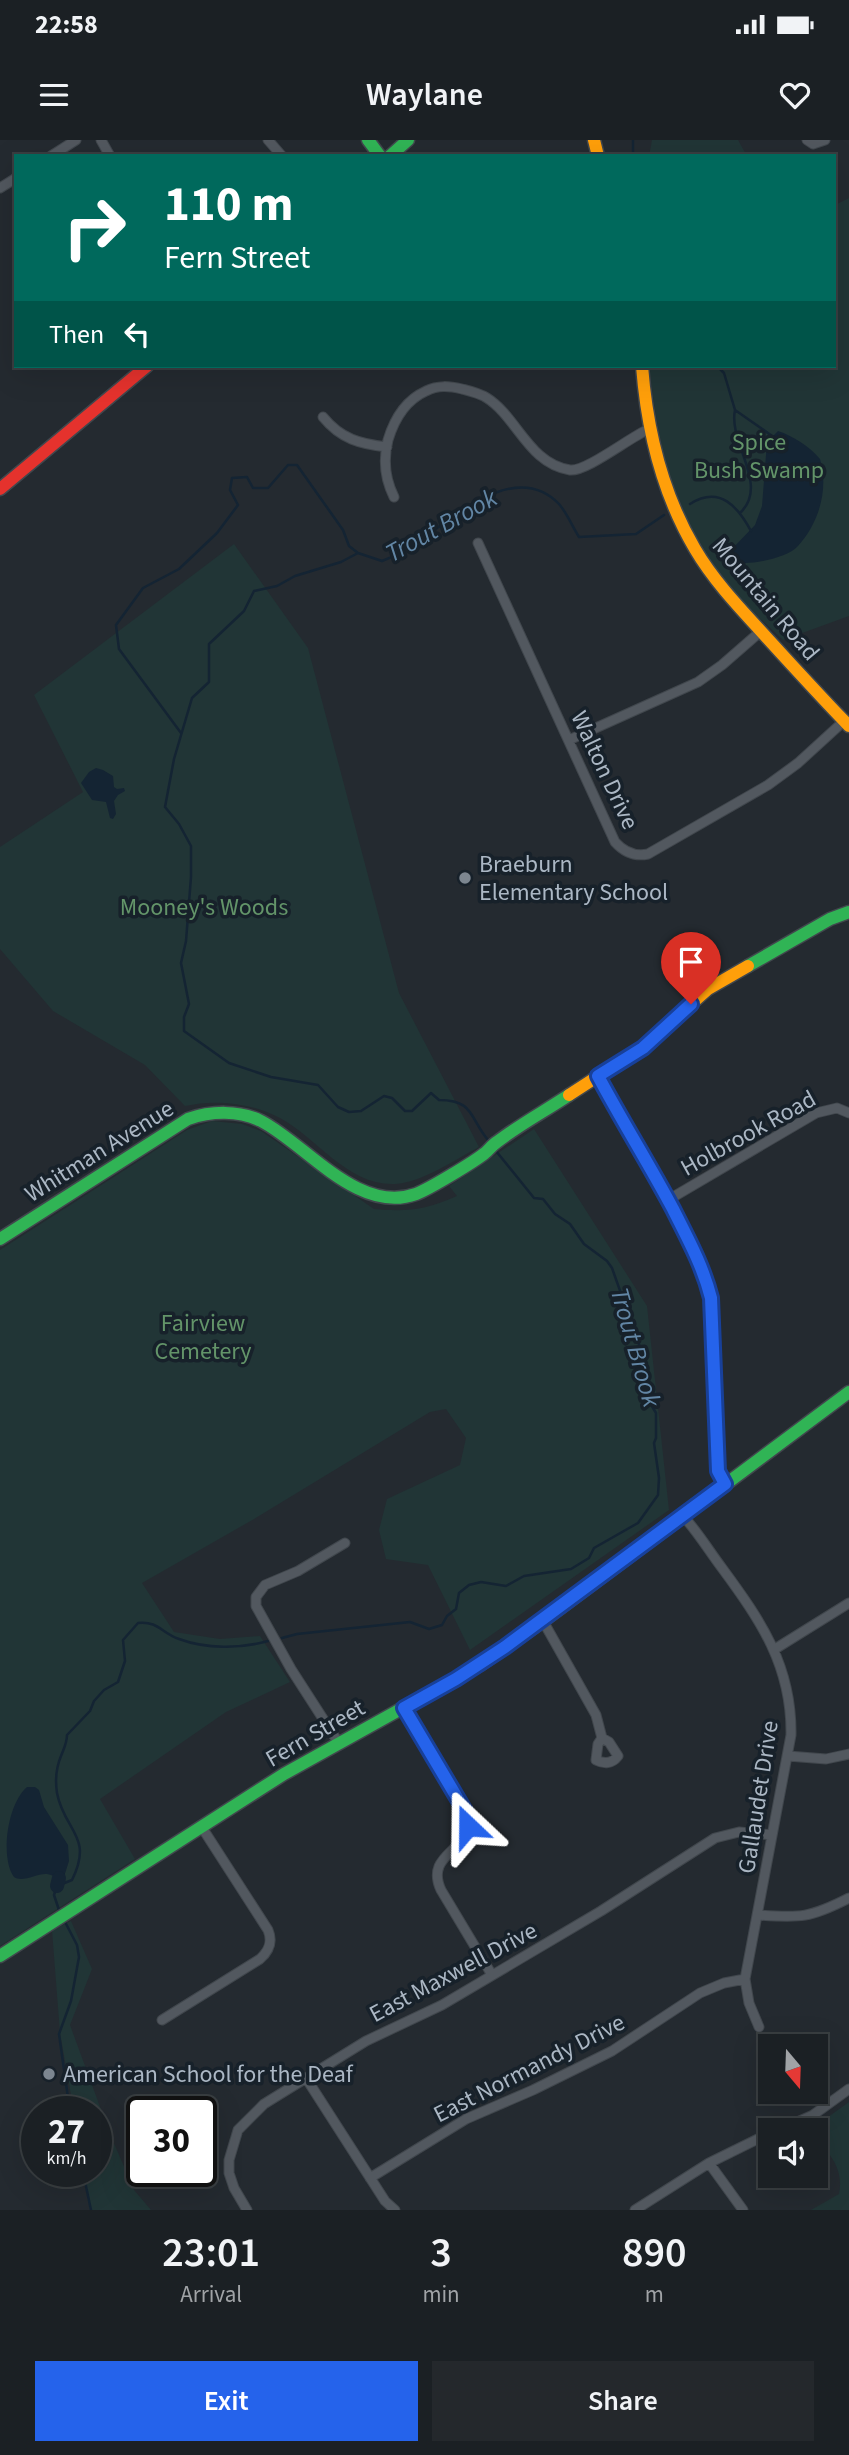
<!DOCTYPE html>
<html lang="en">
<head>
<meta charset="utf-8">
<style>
	:root { --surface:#1b2024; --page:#24282c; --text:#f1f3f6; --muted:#a0a3a6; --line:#393e41; --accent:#2563eb }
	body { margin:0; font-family:"Source Sans 3",sans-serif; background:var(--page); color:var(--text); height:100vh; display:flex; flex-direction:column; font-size:26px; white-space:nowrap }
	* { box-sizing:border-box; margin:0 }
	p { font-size:23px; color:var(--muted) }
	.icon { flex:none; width:38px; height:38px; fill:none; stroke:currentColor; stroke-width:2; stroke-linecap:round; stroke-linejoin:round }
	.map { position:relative; height:2070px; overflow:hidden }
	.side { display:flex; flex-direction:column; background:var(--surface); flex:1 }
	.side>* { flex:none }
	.guide { position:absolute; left:14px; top:14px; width:822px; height:214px; border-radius:0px; box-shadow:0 7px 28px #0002,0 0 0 2px var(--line); background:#00695c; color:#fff; overflow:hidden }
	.needle { width:46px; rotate:161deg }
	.tools { position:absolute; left:758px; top:1894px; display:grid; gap:14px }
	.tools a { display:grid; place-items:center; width:70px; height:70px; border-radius:0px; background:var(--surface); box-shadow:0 7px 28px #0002,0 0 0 2px var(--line); font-size:35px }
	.speed { position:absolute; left:21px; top:1956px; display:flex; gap:14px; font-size:35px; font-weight:700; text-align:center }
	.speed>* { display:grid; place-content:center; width:91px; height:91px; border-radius:50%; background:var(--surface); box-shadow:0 7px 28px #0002,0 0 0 2px var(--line); line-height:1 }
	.speed small { font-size:18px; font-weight:400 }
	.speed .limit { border:4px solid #111; border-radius:10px; background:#fff; color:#111 }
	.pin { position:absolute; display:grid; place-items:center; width:60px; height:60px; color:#fff; margin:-72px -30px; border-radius:50% 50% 50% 0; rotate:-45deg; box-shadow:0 0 7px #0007 }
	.pin .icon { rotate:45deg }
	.me { position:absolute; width:77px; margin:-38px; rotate:337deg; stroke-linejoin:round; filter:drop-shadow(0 0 5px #0008) }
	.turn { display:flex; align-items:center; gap:24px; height:147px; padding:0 35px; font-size:32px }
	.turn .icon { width:91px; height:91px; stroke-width:2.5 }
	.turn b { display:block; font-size:49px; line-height:60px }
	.then { display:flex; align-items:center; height:66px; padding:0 35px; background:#0003; gap:14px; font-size:26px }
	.eta { display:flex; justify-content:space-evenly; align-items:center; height:119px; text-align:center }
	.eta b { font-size:42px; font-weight:600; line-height:49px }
	.action { display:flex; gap:14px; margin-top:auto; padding:14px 35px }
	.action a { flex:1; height:80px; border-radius:0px; background:var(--accent); color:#fff; font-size:28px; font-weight:600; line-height:80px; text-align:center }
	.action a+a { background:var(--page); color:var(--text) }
	.status { display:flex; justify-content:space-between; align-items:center; height:49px; padding:0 35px; background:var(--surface); direction:ltr }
	.status svg { height:19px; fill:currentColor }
	header { display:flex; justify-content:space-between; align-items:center; height:91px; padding:0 35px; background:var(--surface); font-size:32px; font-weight:600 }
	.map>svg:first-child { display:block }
</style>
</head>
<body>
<div class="status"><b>22:58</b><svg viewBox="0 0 49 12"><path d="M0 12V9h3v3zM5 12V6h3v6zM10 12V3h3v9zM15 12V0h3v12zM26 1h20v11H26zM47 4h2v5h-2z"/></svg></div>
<header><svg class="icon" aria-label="menu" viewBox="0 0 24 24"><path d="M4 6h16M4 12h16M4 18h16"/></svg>Waylane<svg class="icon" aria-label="heart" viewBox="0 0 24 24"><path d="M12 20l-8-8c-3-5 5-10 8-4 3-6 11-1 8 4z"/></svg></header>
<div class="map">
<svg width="849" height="2070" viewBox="0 0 849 2070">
	<rect width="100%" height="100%" fill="#242a30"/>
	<path fill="#213536" d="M652,0H738L747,16H649Z
		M849,58V476L783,500C760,478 733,456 715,430C670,367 658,300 649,226H835V65Z
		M234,404L308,508L399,853L479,1007C456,1019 421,1043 395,1044C348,1046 317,998 280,978C252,963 216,959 185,966L145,925L53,871L0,809V707L83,652L34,555Z
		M212,981L242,984L261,991L374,1069C407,1072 426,1070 457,1056L449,1046L534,989L647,1166L669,1370L470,1510L428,1425L386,1419L379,1390L387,1359L460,1325L466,1298L446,1269L430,1272L254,1379L142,1443L174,1492L220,1499L260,1496L290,1542L226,1572L100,1659L135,1719L0,1806V1110L187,990Z
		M71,1781L92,1829L70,1885L110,1994L134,2050L151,2070H90L84,2032H96V1972H74L60,1893L52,1790Z
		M849,1962V2070H811L839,2054C844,2030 831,2015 816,1998V1990H810Z"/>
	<path fill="#142433" d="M778,291C793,296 809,306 820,319C829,349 819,383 798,406C789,417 756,424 742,423L734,417L732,409L755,385L762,366L767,302Z
		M96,628L103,630L113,636L114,647L117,649L124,648L125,651L118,655L114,661L116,674L113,679L110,678L106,662L92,660L81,643L89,632Z
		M27,1647H35L39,1650L44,1667L68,1705L69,1721L63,1740C58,1738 52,1735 47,1734C37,1733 23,1743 14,1737C0,1718 7,1664 27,1647Z"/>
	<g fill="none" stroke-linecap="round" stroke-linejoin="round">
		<path stroke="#142433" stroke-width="2.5" d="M633,16V0
			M717,226L724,233L735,270L775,298
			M735,270C728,303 769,344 741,372
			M690,364C720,345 738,367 751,391
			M181,593L119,509L116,485L143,448L179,429L217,393L238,365L230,350L232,338L247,337L253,348H268L288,325H297L343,390L349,406L358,413
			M488,1000C469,977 474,960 439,960L431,953L412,971H405L392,958L384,956L361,971L349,972L338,967L318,945L271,937L229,923L184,891V877L189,864L181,823L186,801L191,737V706L179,684L165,667L174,619L192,558L209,542V504L244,471L254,451L277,446L295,436L341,422L358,413L382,421C392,417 402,413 411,407C449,382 514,317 559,364C567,373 572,386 579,397L636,394L664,375
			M282,1498L297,1494L410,1482L429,1489L442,1485L447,1476L456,1469L459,1453L469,1445L481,1442L506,1446L524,1436L571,1429L589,1418L594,1408L638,1383L658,1355L659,1338L654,1303L656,1298V1273L646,1256L642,1213L612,1128L607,1121L584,1104L570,1084L555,1074L543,1059L534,1058L496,1011
			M60,1773L54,1755L57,1746L72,1740C94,1696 64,1691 57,1653C55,1640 56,1628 61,1616C64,1608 67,1603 67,1595L90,1571L94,1561L104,1550L118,1542L125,1521L123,1500L138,1483C159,1481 161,1493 179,1499C206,1509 240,1509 268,1501
			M63,1778L77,1805L79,1817L71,1861L59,1894L70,1972
			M83,2032L91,2070"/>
		<path stroke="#142433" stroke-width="14" d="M57,1746L59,1738"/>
		<g stroke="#41474d" stroke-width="11">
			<path id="street" d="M101,0L110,16
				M268,0L282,16
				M807,0L813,4L825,0
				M51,16L76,0
				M0,48L16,38
				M323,277C341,299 360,304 387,307
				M394,357C385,339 383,320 388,300C394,280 406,260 426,251C438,245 449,246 462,249C470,251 479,253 487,258C517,277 529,324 570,330C586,332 630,297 649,289
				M478,403L615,702C624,712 634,717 648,714L768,645L798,623L844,581
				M569,600L698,542L722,525L761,491
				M598,936C618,973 639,1009 659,1045C680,1082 701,1118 711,1158L718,1331L725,1344
				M668,1060L816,973L837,968L849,973
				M683,1376C698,1392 709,1411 722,1428C761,1481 792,1526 791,1595L745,1839L749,1863L759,1887
				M543,1481L596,1575L602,1598L598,1604L596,1620C604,1624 612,1624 618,1616L609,1602L602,1598
				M775,1509L849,1463
				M404,1568L468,1678C471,1712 424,1713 441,1750L492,1835
				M338,1602L291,1529L256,1466V1457L265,1445L298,1431L345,1403
				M788,1616L826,1619L849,1614
				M758,1775C801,1778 810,1778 849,1758
				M162,1880L260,1819C269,1811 273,1802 268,1790L201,1686
				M306,1938L385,2061L395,2070
				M779,1990L813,1975L849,1949
				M709,2023L743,2070
				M370,2038L466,1979L533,1950L612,1911L700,1853L724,1843L745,1839
				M247,2070L234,2048L229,2033V2020L238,1990L264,1964L366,1901L442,1865L601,1771L715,1698L739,1692L772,1695
				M635,2070L709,2023L770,1993"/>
		</g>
		<g stroke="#41474d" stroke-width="15">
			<path id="fast" d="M368,0L380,16
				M390,16L408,0
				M748,826L830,779L849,772
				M0,1099L188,979C211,971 239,970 261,981C306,1004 358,1075 416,1054C429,1049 474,1022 485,1013C489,1010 492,1005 497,1002C519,985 545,971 569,955
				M0,1816L284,1634L480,1525L543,1481L849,1252"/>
		</g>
		<g stroke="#41474d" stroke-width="15">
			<path id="slow" d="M594,0L598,16
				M642,226C647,291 662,353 695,409C712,438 735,463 758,488C788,521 818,554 849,586
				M569,955L643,907L708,849L748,826"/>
		</g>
		<g stroke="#41474d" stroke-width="15">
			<path id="jam" d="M0,349L147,226"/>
		</g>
		<use href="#street" stroke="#52585f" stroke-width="9"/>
		<use href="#fast" stroke="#30b455" stroke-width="12"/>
		<use href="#slow" stroke="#ff9f0a" stroke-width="12"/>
		<use href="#jam" stroke="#e5322d" stroke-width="12"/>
	</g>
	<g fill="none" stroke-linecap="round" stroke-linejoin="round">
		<g stroke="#184099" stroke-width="18">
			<path id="route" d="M468,1686L465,1671L404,1568L456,1539L505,1507L725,1344L718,1331L711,1158C703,1126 688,1099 673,1069C649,1024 622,981 598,936L643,908L691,864"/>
		</g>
		<use href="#route" stroke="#2563eb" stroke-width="12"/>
	</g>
	<g fill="#7c8690" stroke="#17212a" stroke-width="2.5">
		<circle cx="465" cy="738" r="7"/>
		<circle cx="49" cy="1934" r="7"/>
	</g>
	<g text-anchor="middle" stroke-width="7" stroke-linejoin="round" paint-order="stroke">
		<g font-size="24" fill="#639469" stroke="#17212a">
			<text x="759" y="310">Spice<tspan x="759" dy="28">Bush Swamp</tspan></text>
			<text x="204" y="775">Mooney's Woods</text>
			<text x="203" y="1191">Fairview<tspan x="203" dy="28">Cemetery</tspan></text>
		</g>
		<g font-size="24" fill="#abb7c4" stroke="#17212a">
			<text transform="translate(766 459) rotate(50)" y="8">Mountain Road</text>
			<text transform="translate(605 630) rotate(65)" y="8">Walton Drive</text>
			<text transform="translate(748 993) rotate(-29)" y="8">Holbrook Road</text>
			<text transform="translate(99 1011) rotate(-32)" y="8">Whitman Avenue</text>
			<text transform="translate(315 1593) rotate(-30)" y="8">Fern Street</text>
			<text transform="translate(758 1657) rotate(-81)" y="8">Gallaudet Drive</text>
			<text transform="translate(453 1832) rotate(-28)" y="8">East Maxwell Drive</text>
			<text transform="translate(529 1928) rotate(-27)" y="8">East Normandy Drive</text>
		</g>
		<g font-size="24" fill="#abb7c4" stroke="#17212a" text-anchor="start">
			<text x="479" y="732">Braeburn<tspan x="479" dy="28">Elementary School</tspan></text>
			<text x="63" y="1942">American School for the Deaf</text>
		</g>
		<g font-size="26" font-style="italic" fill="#6286a5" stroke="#17212a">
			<text transform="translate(441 385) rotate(-29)" y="9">Trout Brook</text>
			<text transform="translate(636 1207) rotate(74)" y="9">Trout Brook</text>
		</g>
	</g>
</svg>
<div class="tools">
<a><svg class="needle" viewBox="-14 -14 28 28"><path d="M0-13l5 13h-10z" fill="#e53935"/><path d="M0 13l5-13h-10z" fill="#a0a3a6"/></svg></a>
<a><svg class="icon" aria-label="sound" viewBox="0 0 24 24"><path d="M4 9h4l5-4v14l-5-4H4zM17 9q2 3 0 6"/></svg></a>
</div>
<div class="speed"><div>27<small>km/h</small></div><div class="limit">30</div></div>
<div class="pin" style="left:691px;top:864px;background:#d93025"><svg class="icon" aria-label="arrive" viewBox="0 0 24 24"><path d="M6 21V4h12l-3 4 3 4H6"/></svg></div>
<svg class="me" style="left:468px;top:1686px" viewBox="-20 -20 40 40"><path d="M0-17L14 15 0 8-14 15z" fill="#2563eb" stroke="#fff" stroke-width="4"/></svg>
<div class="guide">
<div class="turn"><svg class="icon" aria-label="right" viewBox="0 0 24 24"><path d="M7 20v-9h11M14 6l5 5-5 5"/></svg><div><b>110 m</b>Fern Street</div></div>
<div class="then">Then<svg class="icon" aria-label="left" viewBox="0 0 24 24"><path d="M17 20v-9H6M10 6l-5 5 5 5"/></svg></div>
</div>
</div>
<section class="side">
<div class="eta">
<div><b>23:01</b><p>Arrival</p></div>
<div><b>3</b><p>min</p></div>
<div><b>890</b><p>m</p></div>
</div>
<div class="action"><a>Exit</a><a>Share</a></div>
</section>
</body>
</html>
